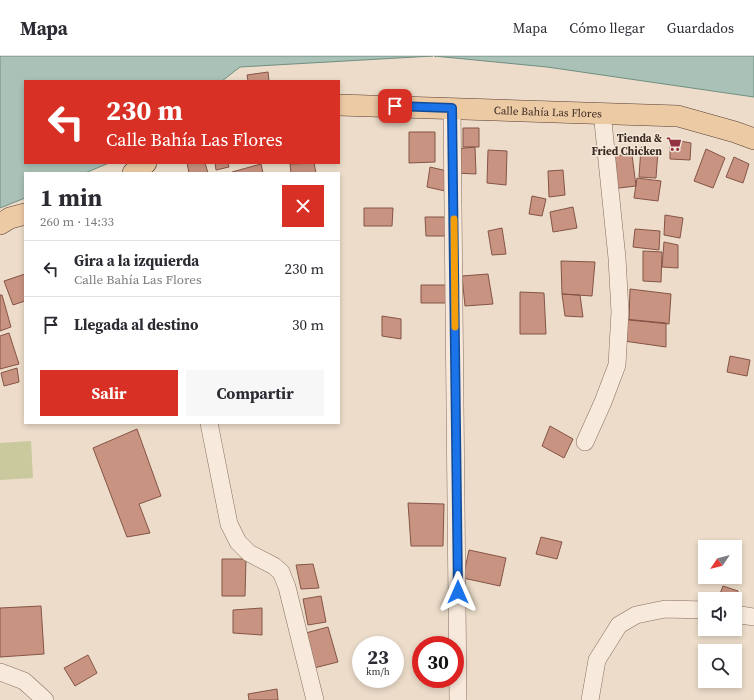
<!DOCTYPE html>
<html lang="es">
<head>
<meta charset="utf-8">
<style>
	:root { --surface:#fff; --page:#f7f7f7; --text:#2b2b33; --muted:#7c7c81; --line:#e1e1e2; --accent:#d93025 }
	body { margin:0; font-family:"Source Serif 4",serif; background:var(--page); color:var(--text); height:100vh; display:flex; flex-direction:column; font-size:15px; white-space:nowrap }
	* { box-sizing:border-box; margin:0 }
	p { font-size:13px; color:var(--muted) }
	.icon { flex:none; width:22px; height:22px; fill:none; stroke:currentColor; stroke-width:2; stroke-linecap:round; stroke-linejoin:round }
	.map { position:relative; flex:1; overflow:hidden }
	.details { position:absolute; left:24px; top:116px; width:316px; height:252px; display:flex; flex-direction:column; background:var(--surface); border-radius:0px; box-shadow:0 2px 6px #0003 }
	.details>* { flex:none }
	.banner { position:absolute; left:24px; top:24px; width:316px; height:84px; border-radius:0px; box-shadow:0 2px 6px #0003; background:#d93025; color:#fff; overflow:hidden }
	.needle { width:26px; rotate:235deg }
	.fabs { position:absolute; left:698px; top:484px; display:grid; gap:8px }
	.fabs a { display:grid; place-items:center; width:44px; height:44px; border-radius:0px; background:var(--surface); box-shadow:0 2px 6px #0003; font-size:20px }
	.speed { position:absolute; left:352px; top:580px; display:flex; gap:8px; font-size:20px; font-weight:700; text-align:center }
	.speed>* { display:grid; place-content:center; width:52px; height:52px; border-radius:50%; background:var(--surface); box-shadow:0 2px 6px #0003; line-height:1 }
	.speed small { font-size:10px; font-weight:400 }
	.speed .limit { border:6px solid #d22; background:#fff; color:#111 }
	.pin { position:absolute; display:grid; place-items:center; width:34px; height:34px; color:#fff; margin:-17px; border-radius:8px; box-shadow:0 2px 6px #0006 }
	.me { position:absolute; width:44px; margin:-22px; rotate:0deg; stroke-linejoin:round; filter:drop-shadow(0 0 3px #0008) }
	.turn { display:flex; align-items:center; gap:14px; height:84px; padding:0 16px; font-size:18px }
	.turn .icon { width:52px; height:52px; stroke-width:2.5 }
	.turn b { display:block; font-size:28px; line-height:34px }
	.round { display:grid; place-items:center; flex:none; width:42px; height:42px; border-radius:0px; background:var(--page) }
	.summary { display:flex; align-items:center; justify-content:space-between; height:68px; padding:0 16px }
	h1 { font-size:24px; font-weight:700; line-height:30px }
	.action { display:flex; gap:8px; margin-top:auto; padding:8px 16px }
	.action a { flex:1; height:46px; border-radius:0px; background:var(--accent); color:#fff; font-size:16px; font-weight:700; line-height:46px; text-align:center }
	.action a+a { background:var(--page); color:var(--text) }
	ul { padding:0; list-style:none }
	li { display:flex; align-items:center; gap:12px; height:56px; padding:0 16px; border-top:1px solid var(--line) }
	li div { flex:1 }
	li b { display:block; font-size:15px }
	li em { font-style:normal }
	header { display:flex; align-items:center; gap:24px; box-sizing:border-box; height:56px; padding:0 20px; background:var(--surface); border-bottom:1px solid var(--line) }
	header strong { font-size:19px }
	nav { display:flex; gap:22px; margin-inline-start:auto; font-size:14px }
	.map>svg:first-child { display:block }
</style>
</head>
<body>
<header>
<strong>Mapa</strong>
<nav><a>Mapa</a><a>Cómo llegar</a><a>Guardados</a></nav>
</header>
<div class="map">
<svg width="754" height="644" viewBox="0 0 754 644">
	<rect width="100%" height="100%" fill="#ecdcc9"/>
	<path fill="#cac89d" d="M31,385L33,422L0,424V387Z"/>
	<path fill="#a9c1b6" stroke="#708f82" d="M0,0H433L240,11L222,25H25V107H109L85,117H25V142L0,152Z
		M434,0H754V41L547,11Z"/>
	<path fill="#c89381" stroke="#855446" d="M268,16L269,25H248L247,19Z
		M463,72H479V91H463Z
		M409,76H435V106L409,107Z
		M670,83L691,87L690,104L670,103Z
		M475,91L476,118L455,117L454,93Z
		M641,91L658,95L656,122L639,121Z
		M706,93L725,102L713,132L694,125Z
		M488,94L507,95L506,129L487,127Z
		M610,99H632L636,130L611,133Z
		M734,101L749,108L743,127L726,121Z
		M187,107H205L208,117H189Z
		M215,107H228L229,111L216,114Z
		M314,107L316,117H291L290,108Z
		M261,108L263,117H232V116Z
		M430,111L447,115L445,135L427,131Z
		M563,114L565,139L549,141L548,115Z
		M637,122L661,125L658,145L634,142Z
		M532,140L546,143L542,160L529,158Z
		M573,151L577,172L553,176L550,156Z
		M364,152H393L392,170H364Z
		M665,159L683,162L680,182L664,179Z
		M425,161H449V180H426Z
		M502,172L506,198L492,199L488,175Z
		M635,173L660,175L659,194L633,191Z
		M664,186L678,189V212L662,211Z
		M643,195L662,196L661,226L643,225Z
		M561,205L595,206L592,240L562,238Z
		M25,218V245L13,249L4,225Z
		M488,218L493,248L465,250L462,220Z
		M421,229H446L447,247H421Z
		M630,233L671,238L669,268L629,264Z
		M520,236L544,237L546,278H520Z
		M562,238L580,239L583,261L565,260Z
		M0,239H2L11,271L0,275Z
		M382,260L401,263V283L382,280Z
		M624,263L666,267V291L624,285Z
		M9,277L19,308L0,313V280Z
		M730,300L750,304L747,320L727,316Z
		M17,312L19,326L4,330L1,317Z
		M550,370L573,383L564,402L542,390Z
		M137,373L161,440L139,448L150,477L127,481L93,392Z
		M408,447L444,448L443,490H411Z
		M541,481L562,486L557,503L536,498Z
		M469,494L506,502L500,530L463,522Z
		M222,503H246L245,540H222Z
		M313,508L319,532L301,533L296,509Z
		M723,530L738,535L735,544L718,543Z
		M321,540L326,566L308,569L303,543Z
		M41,550L44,598L0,601V552Z
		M262,552V579L233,577V554Z
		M328,571L338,606L310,613L302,578Z
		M88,599L97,617L75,630L64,612Z
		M277,633L278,644H249L248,638Z"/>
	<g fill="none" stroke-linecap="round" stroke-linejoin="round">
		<g stroke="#876d5f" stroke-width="18">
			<path id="minor" d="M452,52L458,644
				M209,367L229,468L238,486L249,497L274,510L281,516L287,531L315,644
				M585,386L603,346L617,309L620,256L617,202L602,56
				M735,558L754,561
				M0,616L24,625L45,644
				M590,644L597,604L619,569L636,559L665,553L705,554"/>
		</g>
		<g stroke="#563d32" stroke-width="22">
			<g id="major">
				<path id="s1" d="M339,49L678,60L735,76L754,83"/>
				<path d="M133,117L146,107"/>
				<path d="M0,168L10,162L25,158"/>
			</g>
		</g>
		<use href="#minor" stroke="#f7eadc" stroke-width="17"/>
		<use href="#major" stroke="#eccaa4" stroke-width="21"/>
	</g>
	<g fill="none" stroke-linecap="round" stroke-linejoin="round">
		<g stroke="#114b97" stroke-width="10">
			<path id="route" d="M395,50L452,52L458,536"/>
		</g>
		<use href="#route" stroke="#1a73e8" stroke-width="7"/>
		<path stroke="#f59e0b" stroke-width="7" d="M454,163L455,271"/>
	</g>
	<defs>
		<g id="supermarket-bare" transform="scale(1.2)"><path d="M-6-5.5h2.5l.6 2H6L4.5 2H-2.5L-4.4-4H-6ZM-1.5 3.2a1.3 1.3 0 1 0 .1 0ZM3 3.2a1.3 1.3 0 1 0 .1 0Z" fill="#933243" stroke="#f4e7d8" stroke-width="2.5" paint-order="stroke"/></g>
	</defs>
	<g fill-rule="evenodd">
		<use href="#supermarket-bare" x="674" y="88"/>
	</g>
	<g text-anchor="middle" stroke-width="3" stroke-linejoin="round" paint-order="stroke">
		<g font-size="11" fill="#392921" stroke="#f4e7d8">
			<text dy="4" stroke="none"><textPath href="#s1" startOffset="209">Calle Bahía Las Flores</textPath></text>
		</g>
		<g font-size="11" font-weight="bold" fill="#392921" stroke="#f4e7d8" text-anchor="end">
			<text x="662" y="86">Tienda &amp;<tspan x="662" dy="13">Fried Chicken</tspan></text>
		</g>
	</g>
</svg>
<div class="fabs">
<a><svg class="needle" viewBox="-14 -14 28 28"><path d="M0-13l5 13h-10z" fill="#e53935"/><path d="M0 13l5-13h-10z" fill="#7c7c81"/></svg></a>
<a><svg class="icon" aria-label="sound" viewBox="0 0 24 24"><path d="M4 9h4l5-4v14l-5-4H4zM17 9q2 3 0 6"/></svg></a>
<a><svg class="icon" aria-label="search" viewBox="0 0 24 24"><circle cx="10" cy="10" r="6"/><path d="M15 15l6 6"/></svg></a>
</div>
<div class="speed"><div>23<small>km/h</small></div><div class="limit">30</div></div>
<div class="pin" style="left:395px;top:50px;background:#d93025"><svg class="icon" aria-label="arrive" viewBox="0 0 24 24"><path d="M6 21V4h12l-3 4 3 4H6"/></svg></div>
<svg class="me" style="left:458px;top:536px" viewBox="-20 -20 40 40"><path d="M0-17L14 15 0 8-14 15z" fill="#1a73e8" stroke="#fff" stroke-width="4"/></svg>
<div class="banner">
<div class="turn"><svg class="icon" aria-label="left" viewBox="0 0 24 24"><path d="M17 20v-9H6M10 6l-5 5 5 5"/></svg><div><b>230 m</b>Calle Bahía Las Flores</div></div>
</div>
<section class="details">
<div class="summary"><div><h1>1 min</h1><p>260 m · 14:33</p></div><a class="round" style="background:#d93025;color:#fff"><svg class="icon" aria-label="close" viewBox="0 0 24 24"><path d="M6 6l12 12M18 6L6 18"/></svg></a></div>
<ul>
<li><svg class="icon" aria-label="left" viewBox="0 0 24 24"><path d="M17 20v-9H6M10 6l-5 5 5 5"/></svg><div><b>Gira a la izquierda</b><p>Calle Bahía Las Flores</p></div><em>230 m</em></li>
<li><svg class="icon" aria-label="arrive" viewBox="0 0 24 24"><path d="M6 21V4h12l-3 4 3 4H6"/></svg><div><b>Llegada al destino</b></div><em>30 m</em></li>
</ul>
<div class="action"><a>Salir</a><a>Compartir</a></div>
</section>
</div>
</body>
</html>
